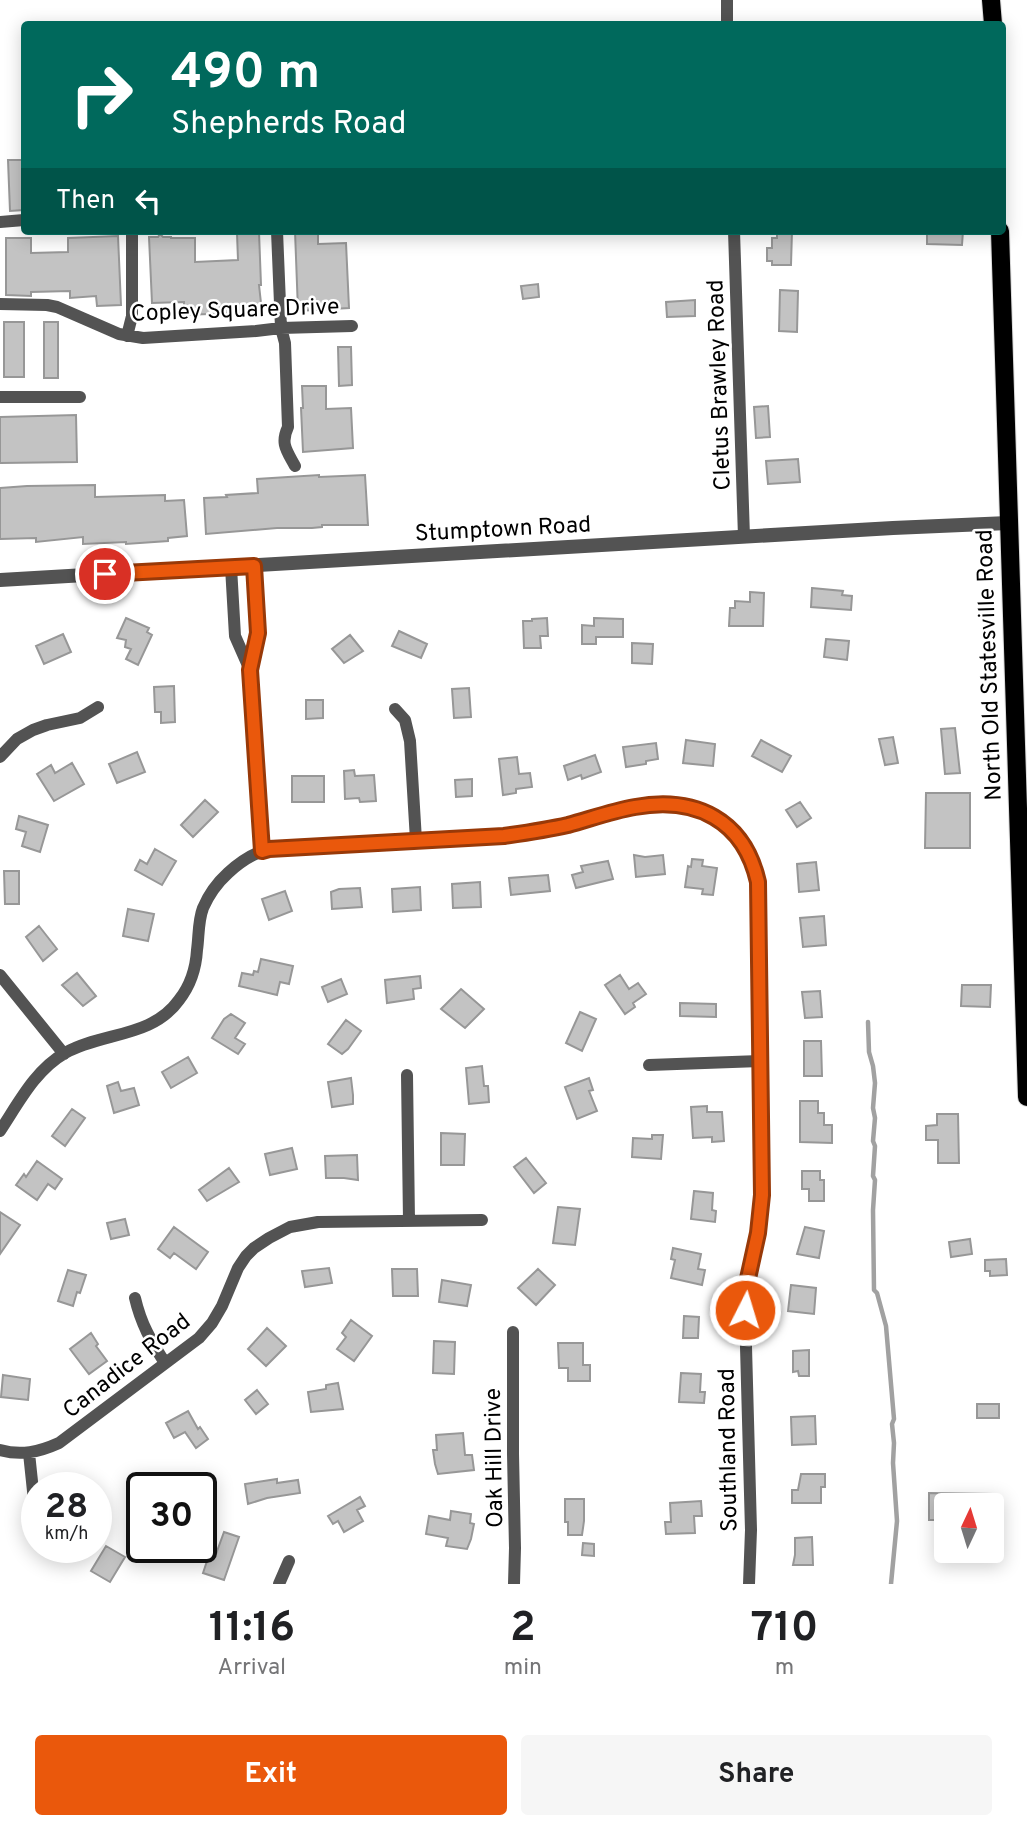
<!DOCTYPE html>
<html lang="en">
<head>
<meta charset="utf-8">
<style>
	:root { --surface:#fff; --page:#f6f6f6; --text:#202124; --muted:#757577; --accent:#ea580c }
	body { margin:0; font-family:Overpass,sans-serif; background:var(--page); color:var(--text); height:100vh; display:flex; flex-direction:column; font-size:26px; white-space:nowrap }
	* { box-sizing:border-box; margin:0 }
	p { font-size:23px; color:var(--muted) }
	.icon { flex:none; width:38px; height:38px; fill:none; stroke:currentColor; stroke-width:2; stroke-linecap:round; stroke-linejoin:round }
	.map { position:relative; height:1584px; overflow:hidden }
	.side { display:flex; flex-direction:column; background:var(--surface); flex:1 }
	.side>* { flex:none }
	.hud { position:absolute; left:21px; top:21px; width:985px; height:214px; border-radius:7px; box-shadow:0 4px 18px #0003; background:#00695c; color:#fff; overflow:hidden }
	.needle { width:46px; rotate:4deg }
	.tools { position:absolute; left:934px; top:1493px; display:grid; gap:14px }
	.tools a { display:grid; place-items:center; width:70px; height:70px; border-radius:7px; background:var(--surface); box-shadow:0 4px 18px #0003; font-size:35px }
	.speed { position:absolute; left:21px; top:1472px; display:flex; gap:14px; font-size:35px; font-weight:700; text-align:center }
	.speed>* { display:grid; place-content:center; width:91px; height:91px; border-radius:50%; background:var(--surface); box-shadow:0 4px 18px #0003; line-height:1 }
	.speed small { font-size:18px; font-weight:400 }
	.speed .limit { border:4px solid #111; border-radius:10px; background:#fff; color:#111 }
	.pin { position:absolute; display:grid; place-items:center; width:60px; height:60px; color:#fff; margin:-30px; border:4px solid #fff; border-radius:50%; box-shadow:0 2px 7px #0007 }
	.me { position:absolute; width:77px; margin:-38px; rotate:5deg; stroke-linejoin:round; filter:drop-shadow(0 0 5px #0008) }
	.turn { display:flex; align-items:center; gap:24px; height:147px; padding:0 35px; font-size:32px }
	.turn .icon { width:91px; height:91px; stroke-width:2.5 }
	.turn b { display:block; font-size:49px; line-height:60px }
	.then { display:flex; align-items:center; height:66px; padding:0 35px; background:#0003; gap:14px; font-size:26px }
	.eta { display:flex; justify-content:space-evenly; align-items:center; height:119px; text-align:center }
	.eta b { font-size:42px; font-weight:700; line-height:49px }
	.cta { display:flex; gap:14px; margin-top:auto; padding:14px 35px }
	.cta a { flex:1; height:80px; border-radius:7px; background:var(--accent); color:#fff; font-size:28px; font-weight:700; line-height:80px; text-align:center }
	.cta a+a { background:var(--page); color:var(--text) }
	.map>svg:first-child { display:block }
</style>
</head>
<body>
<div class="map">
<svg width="1027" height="1584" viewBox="0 0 1027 1584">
	<rect width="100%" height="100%" fill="#fff"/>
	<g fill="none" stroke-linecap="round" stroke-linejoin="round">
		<path stroke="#a1a1a1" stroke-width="4.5" d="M868,1022L869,1052L873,1066L875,1083L873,1108L875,1118L873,1141L875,1146L873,1176L875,1180L873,1210L874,1290L877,1293L886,1326L894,1419L892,1424L894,1443L893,1463L897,1521L891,1584"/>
	</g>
	<path fill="#c3c3c3" stroke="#979797" stroke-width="2" d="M8,160H24V210L10,211Z
		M295,231H318V244L346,243L349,308L298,311Z
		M777,231H792L791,265H772V261H767V248H772V238H777Z
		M927,231H963L962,245L927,244Z
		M259,232L261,285H259L262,312L184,315V302L152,303L149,237H158L160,234L163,237H171V238H195V262L238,260L237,233Z
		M118,236L121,305L97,306L96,296L70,298V291L31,292V296L6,295V238H31V253L68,252V238Z
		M538,284L539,297L523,299L521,286Z
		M780,290L798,291L797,332L779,331Z
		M695,300V316L667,317L666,302Z
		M4,322H24V377H4Z
		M44,322H58V378H44Z
		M338,347H351L352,385L339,386Z
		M302,386H326V409L351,408L353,448L303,452L301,408H303Z
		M768,406L770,437L756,438L754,407Z
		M76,415L77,462L0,463V417Z
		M798,459L800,482L768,484L766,461Z
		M319,475V477L365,475L368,525H322V527L312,528H277L206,534L204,498L227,497L226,495L258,493L257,479Z
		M95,485V497L165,495V501L184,500L187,536L168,538V541L126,544V542L83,544V537L36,542V538L0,539V488L27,486Z
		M812,588L843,591L842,595L852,596L851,610L811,607Z
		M750,592L764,593L763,626H729L730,608H735V601L750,602Z
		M126,618L149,628L147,632L152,635L138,665L126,659L131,649L125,647L126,640L117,638Z
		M547,618L548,636H540L541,648H524L523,621H532V619Z
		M594,618L623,619V637H596V644H582V625L594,626Z
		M399,631L427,644L421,658L392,646Z
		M63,634L71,652L44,664L36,646Z
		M350,635L363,651L344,663L332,649Z
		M826,639L849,641L847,660L824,657Z
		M632,643L653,644L652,664L632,663Z
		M174,686L175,722L161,723V712H155L154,687Z
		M469,688L471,717L454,718L452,689Z
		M306,700H323V718L306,719Z
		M955,728L960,773L945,774L941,729Z
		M893,737L898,763L885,765L879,739Z
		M686,740L715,744L713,766L683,763Z
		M761,740L791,756L782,772L752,756Z
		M656,743L658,759L646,761V764L626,767L623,747Z
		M137,752L145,772L117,783L109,764Z
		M595,755L601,772L582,779L581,775L568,780L564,766Z
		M517,757L519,774L530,773L532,787L516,789V793L503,795L499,759Z
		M72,763L84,784L54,801L37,774L51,765L55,773Z
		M354,770L355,776L374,775L376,801L360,802L359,798L345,799L344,771Z
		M292,776H324V802H292Z
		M472,779V796L456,797L455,780Z
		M926,793H970V848H925Z
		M205,800L218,812L193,837L181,825Z
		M800,802L811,818L797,827L786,810Z
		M19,816L48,825L40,852L22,846L26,832L16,829Z
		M155,849L176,861L162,885L135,870L140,860L147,864Z
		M634,855L645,857L663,855L665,874L636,877Z
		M692,859L703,860L702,866L717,868L713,895L702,894L703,889L685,887L688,866L691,867Z
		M608,861L613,879L576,888L572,875L583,872L581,866Z
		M816,862L819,890L799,892L797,864Z
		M4,871H19V904H5Z
		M548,875L550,891L511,895L509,878Z
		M480,882L481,907L453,908L452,884Z
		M420,887L421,910L393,912L392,889Z
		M360,888L362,907L332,909L331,892L339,889Z
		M285,891L292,911L269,920L262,899Z
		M128,909L154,914L148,941L123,936Z
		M824,916L826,945L803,947L800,918Z
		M39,926L57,949L43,961L26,937Z
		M261,959L293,966L289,984L280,982L277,995L239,986L242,973L253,975L254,971L258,972Z
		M77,973L96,996L83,1006L62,985Z
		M620,975L629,989L638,983L646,994L633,1003L635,1007L625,1014L605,985Z
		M420,976L421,988L413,989L414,999L387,1003L385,980Z
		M341,979L347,994L328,1002L322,987Z
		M962,985H991L990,1007L961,1006Z
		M461,989L484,1009L465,1028L441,1009Z
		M820,991L822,1017L805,1018L802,992Z
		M680,1003L716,1004V1017L680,1016Z
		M580,1012L596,1019L582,1051L566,1043Z
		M231,1014L245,1023L235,1038L245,1044L238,1054L212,1038L224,1019Z
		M346,1020L361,1031L348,1049L342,1054L328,1044Z
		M804,1041H821L822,1076H804Z
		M188,1057L197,1073L171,1088L162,1072Z
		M482,1066L484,1086H488L489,1102L469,1104L466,1068Z
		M351,1078L353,1095V1104L332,1107L328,1082Z
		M589,1078L593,1090L589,1091L597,1111L577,1119L565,1087Z
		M118,1082L121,1091L134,1088L139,1105L114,1113L107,1086Z
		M800,1101H818V1113H824V1125H832V1143L800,1142Z
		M707,1106V1112H722L724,1141L712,1142V1137L693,1138L691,1107Z
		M72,1109L85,1118L65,1146L52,1136Z
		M937,1114H958L959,1163H938V1140H926V1126L937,1125Z
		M441,1133L465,1134L464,1165H441Z
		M652,1135H663L661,1159L632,1157L633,1138L652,1139Z
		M292,1148L297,1169L270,1175L265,1154Z
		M357,1155L358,1180L344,1178H326L325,1156Z
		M526,1158L546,1183L534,1193L514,1167Z
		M37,1161L62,1179L55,1189L48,1184L37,1200L16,1185L24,1174L26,1177Z
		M229,1168L239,1182L207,1201L199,1190Z
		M802,1171H820V1180H824V1201H809V1189H802Z
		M694,1191L713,1193L712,1210L716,1211L715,1222L691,1219Z
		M558,1207L580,1209L575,1245L553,1243Z
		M0,1212L20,1225L0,1254Z
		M125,1219L129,1235L111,1239L107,1223Z
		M174,1227L208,1252L196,1269L174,1253L170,1258L158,1249Z
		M805,1227L824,1231L819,1258L797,1254Z
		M970,1239L972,1254L951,1257L949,1242Z
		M673,1248L701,1254L698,1269L705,1270L702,1285L671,1278L675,1260L671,1259Z
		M1006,1259L1007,1275L990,1276V1271H985V1260Z
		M329,1268L332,1283L305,1287L302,1271Z
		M392,1269H417L418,1296H393Z
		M538,1269L555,1285L536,1305L518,1288Z
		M68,1270L86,1275L80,1293L77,1292L73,1306L58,1301Z
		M442,1280L471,1285L467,1306L439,1302Z
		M791,1285L816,1288L814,1314L788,1311Z
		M684,1316L699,1317L698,1338H683Z
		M351,1320L372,1336L354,1361L337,1349L346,1337L342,1333Z
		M267,1328L286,1346L266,1366L248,1349Z
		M91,1333L98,1344L96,1346L107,1361L89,1374L70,1349Z
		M434,1341L455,1342L454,1374L433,1373Z
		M558,1343H583V1365H590V1381H568V1368H559Z
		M809,1350V1376H799L798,1371L793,1372V1351Z
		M681,1373L701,1374L700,1392H705L704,1403L679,1402Z
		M3,1375L30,1379L28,1400L1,1397Z
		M338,1383L343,1409L311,1412L308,1392L326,1389V1385Z
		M257,1390L268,1404L256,1414L245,1400Z
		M977,1404H999V1418H977Z
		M188,1411L198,1429L200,1427L208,1439L196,1448L185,1432L174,1438L166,1423Z
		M815,1416L816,1444L792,1445L791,1417Z
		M463,1433L465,1455H472L474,1470L438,1474L435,1464L433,1450H437L436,1435Z
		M801,1474H825V1487H821V1503H792V1490H798Z
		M277,1479V1483L298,1480L300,1493L267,1498L248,1504L245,1484Z
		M929,1493L992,1494V1505H947V1520H929Z
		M360,1497L365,1506L357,1510L363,1521L344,1532L338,1521L333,1524L328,1516Z
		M565,1499H584V1521L582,1535H568V1522H565Z
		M701,1501L702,1516H694L695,1533L666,1534L665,1522H671L670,1503Z
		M451,1511L471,1514L470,1523L474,1524L471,1539L467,1549L446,1546L448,1538L426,1534L429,1516L450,1520Z
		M224,1532L239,1537L224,1580L203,1573L210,1552L216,1554Z
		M812,1537L813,1565H793L795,1555V1538Z
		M583,1543L594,1544V1556L582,1555Z
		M106,1546L125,1557L110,1582L91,1571Z"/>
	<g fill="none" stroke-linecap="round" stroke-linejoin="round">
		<g stroke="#dbdbdb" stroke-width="20">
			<path id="primary" d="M991,0L993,24
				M1000,231L1027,1097"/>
		</g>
		<path stroke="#535353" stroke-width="12" d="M727,0V24
			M0,222L24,220
			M277,231L281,328L285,343L288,427C280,444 287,451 295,466
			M734,231L744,537
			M0,304L47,305L57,307L119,334L143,338L256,331L281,328L352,326
			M127,336L132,316V231
			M0,397H80
			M254,566L258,633L250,670L262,851
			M231,567L235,636L250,670
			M395,709L405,720L410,741L416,840
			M0,757L17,739L33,730L47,725L80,718L98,707
			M0,975L64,1054
			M649,1065L760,1061
			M407,1075L409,1221
			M0,1131C18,1104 35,1070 65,1053C102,1032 152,1038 179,1000C190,986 196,967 197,950C199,936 198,921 203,908C209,894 217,883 228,873C240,862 253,853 269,849L504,836C525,833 546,830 567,825C590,819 612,811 635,807C696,796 744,820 758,882L762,1195L758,1233L747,1284L745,1310L751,1530L749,1584
			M135,1298C141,1324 151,1341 165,1363
			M513,1332V1454L515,1548L514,1584
			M0,1450C21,1456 39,1452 59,1443L199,1338L212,1323L222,1306L238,1268L246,1256L254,1248L269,1238L290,1227L318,1222L482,1220
			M29,1453L37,1529
			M279,1584L289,1561"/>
		<path stroke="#535353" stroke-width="14" d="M0,580L893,528L1008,523"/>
		<use href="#primary" stroke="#000" stroke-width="18"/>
	</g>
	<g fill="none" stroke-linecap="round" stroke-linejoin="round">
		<g stroke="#983908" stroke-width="18">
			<path id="route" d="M105,574L254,566L258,633L250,670L262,851L269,849L504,836C525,833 546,830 568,825C590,819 612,811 635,807C696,796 744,820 758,882L762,1195L758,1233L747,1283L745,1310"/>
		</g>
		<use href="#route" stroke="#ea580c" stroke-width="12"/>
	</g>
	<g text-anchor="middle" stroke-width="5" stroke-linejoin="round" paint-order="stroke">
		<g font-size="23" fill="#000" stroke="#fff">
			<text transform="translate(235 309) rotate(-2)" y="8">Copley Square Drive</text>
			<text transform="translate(718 385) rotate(-92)" y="8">Cletus Brawley Road</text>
			<text transform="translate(503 528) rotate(-3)" y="8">Stumptown Road</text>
			<text transform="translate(988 665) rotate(-92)" y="8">North Old Statesville Road</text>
			<text transform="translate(126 1365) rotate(-38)" y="8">Canadice Road</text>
			<text transform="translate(727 1450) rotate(-91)" y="8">Southland Road</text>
			<text transform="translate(493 1458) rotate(-91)" y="8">Oak Hill Drive</text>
		</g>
	</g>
</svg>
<div class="tools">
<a><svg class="needle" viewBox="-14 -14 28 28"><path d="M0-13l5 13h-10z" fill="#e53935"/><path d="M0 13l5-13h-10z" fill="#757577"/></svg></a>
</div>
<div class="speed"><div>28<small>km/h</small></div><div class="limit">30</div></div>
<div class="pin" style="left:105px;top:574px;background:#d93025"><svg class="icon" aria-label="arrive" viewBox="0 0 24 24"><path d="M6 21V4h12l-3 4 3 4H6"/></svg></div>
<svg class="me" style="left:745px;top:1310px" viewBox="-20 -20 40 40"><circle r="17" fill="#ea580c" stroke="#fff" stroke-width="3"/><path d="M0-11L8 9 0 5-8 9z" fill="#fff"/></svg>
<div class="hud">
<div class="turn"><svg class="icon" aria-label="right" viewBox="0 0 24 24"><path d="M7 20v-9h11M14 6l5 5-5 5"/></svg><div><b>490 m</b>Shepherds Road</div></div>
<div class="then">Then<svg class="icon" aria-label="left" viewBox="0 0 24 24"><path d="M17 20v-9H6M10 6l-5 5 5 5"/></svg></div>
</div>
</div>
<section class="side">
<div class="eta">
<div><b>11:16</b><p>Arrival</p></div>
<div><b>2</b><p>min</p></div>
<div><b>710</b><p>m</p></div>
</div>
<div class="cta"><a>Exit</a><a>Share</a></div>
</section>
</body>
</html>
